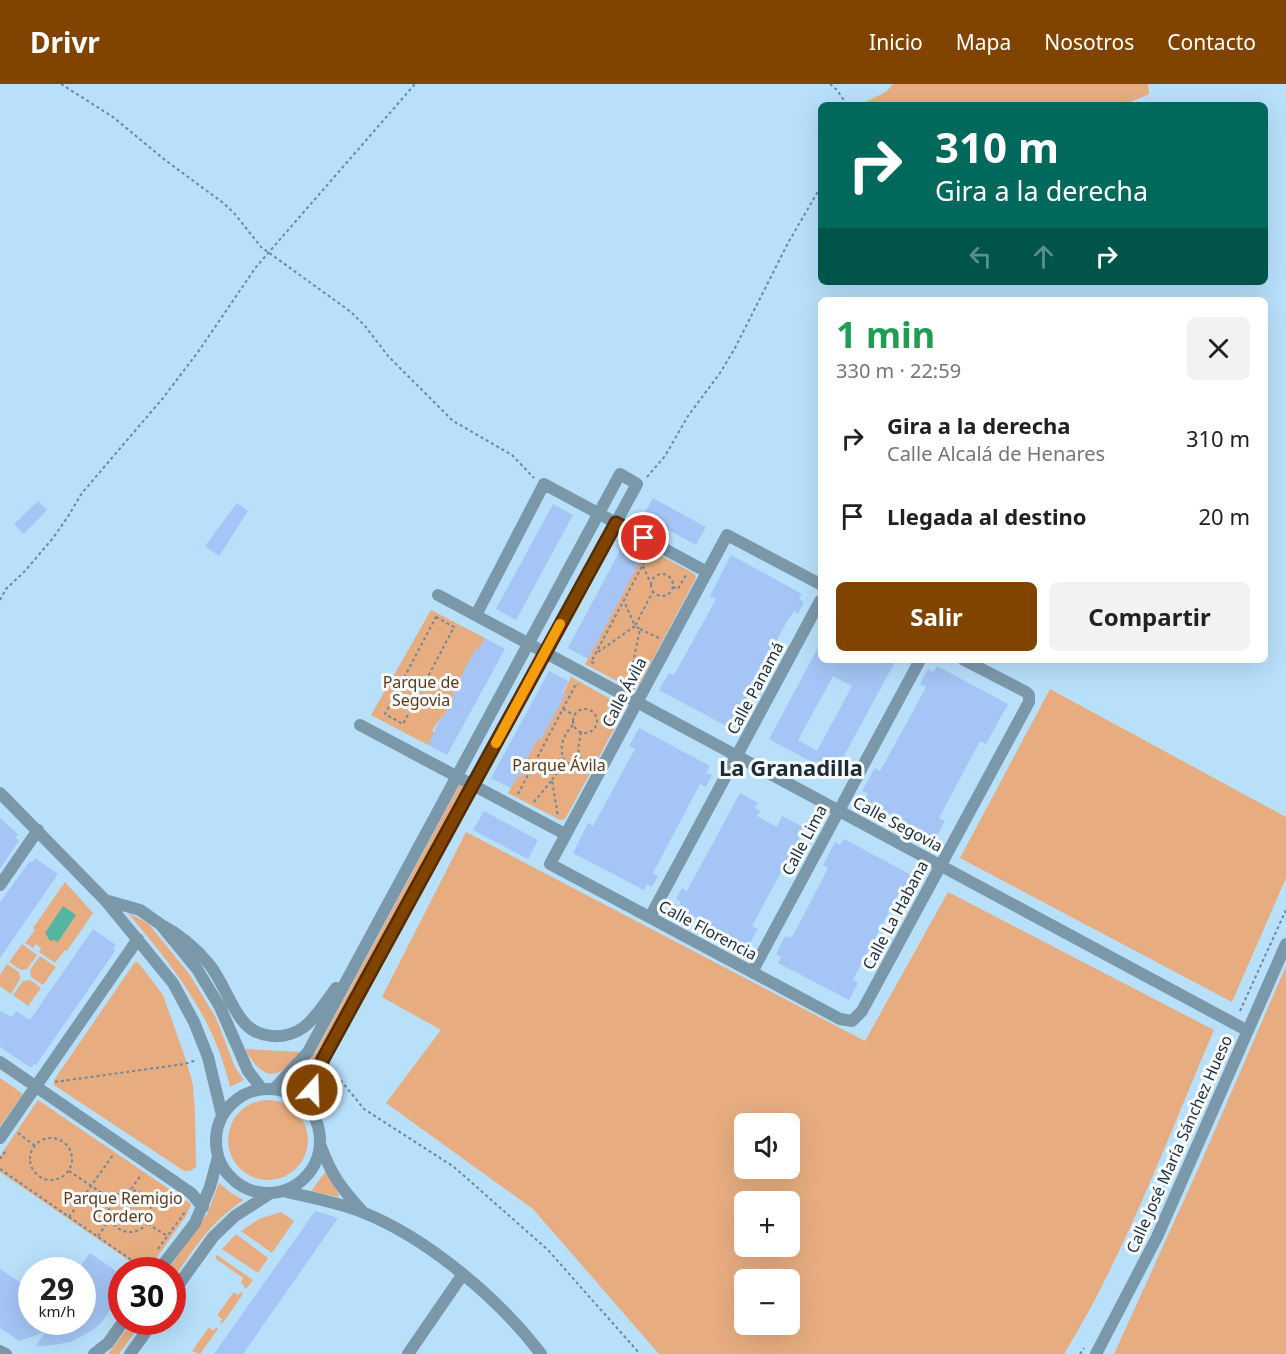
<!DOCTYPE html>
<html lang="es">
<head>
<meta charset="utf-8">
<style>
	:root { --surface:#fff; --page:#f2f2f2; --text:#202124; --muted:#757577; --accent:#804300 }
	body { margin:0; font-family:"Noto Sans",sans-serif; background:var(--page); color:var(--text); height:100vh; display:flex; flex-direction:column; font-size:22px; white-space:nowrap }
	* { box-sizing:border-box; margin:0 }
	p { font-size:20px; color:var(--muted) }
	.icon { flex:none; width:33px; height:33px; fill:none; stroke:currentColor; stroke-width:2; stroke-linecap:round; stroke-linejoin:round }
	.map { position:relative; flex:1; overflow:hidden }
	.drawer { position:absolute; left:818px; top:213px; width:450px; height:366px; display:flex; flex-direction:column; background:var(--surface); border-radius:9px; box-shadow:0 6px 24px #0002 }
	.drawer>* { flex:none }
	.top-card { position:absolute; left:818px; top:18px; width:450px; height:183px; border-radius:9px; box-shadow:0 6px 24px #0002; background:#00695c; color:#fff; overflow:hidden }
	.fabs { position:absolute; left:734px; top:1029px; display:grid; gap:12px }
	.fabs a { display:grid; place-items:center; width:66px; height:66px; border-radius:9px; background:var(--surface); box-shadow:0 6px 24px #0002; font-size:30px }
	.speed { position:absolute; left:18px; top:1173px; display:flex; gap:12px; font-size:30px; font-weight:700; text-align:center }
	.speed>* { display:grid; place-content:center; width:78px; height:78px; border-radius:50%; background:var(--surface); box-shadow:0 6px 24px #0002; line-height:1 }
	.speed small { font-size:15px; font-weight:400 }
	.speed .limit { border:9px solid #d22; background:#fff; color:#111 }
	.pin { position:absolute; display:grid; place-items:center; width:51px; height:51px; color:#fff; margin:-26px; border:3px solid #fff; border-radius:50%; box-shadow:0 2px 6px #0007 }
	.me { position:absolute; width:66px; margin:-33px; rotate:20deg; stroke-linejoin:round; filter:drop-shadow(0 0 4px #0008) }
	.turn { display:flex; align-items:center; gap:21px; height:126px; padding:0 18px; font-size:27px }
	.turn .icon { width:78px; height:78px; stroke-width:2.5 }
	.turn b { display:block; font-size:42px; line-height:51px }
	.lanes { display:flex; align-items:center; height:57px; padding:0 18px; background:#0003; justify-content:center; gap:30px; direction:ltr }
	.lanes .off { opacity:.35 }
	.round { display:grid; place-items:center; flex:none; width:63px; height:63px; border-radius:9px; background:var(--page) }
	.overview { display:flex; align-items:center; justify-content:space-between; height:102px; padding:0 18px }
	h1 { font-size:36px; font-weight:700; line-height:45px; color:#1e9e55 }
	.button { display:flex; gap:12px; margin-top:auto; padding:12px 18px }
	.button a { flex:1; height:69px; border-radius:9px; background:var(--accent); color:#fff; font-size:24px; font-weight:700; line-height:69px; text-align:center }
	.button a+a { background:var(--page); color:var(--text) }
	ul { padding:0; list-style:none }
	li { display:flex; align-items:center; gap:18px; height:78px; padding:0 18px }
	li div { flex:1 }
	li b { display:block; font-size:22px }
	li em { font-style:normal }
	header { display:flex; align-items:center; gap:36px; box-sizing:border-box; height:84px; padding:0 30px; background:var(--accent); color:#fff }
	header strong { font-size:28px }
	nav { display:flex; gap:33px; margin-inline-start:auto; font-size:21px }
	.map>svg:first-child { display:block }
</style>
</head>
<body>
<header>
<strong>Drivr</strong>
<nav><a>Inicio</a><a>Mapa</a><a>Nosotros</a><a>Contacto</a></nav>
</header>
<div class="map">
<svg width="1286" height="1270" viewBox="0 0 1286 1270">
	<rect width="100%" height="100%" fill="#b8e0fb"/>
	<path fill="#e7ad80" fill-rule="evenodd" d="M893,0H1148L1149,10L1123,21H859L886,8Z
		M647,464L695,490L696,494L638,603L634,606L585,580Z
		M431,526L485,554L479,566L476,565L453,609L455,610L443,634L441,633L432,647L435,649L428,661L371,631Z
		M571,593L623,622L624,627L565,735L560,736L508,709L517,692L520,693L525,685V678L538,654L541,655Z
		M1050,605L1286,733V794L1232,918L960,774Z
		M460,700L464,703L313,985L308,1005L292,996L308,982Z
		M466,748L865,957L948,808L1214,946C1167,1055 1126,1169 1064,1270H659L533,1125L386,1019L441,946L382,913ZM744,1040H789V1084H744ZM744,1118H789V1162H744ZM744,1196H789V1240H744Z
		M65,798L93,829L67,867L65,866L55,879L39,868L41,864L36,860L33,864L25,859L35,846L33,844ZM76,831L58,857L54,855L50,857L48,851Z
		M128,829L148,839L190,891L216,934L235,983L244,996L230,1003C213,931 174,884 128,829Z
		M22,860L37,871L27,885L21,886L9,878Z
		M40,872L56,883L43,901L31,893L30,886Z
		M135,878H138L163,911L186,976L193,1001L195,1029L196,1083L190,1087H184L54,1001V996Z
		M7,880L19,888L20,895L11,910L0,902V891Z
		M1286,882V1270H1114L1199,1083Z
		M30,896L41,904L28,922L13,911L23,897Z
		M245,965L301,968C279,996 264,999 245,965Z
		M0,994L23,1010L0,1042Z
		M228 1056a40 40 0 1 1 80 0a40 40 0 1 1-80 0Z
		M38,1016L191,1120L186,1132L148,1186L140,1184L0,1088V1072Z
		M326,1087L339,1111L338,1113L311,1107Z
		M219,1099L231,1109L244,1116C212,1136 194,1165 173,1195L172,1186H168L207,1130Z
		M281,1128L294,1137L272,1169L241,1147L259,1135Z
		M236,1150L268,1174L258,1189L222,1165Z
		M217,1171L253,1196L246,1205L241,1198L243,1194L215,1174Z
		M234,1208L238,1211L241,1208L243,1210L222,1240L220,1238L222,1235L217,1231Z
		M132,1238H142L119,1270H108Z
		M209,1243L213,1247L216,1243L218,1245L200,1270L192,1267Z"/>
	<path fill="#53b5a2" d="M63,822L76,831L58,858L54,856L50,857L45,849Z"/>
	<path fill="#a4c5f5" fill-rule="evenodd" d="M653,414L706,443L696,461L643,432Z
		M38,417L47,426L24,450L14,440Z
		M237,419L248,427L219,472L205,462Z
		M553,420L573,431L516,536L496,525Z
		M624,459L644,470L588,575L568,564Z
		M731,471L802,510L799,515L804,518L798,530L794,528L786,539L746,615L740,627L745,629L739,641L733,638L730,644L659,606L669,589L674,591L704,537L716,515L710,512Z
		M485,554L505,565L447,671L428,661L441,633L443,634L455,610L452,609L476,564L479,566Z
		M820,560V576H896L834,690L769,655ZM833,592L852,602L817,667L798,656Z
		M937,582L1008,620L986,660L980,657L939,734L945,737L935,755L864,716L868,710L862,707L875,684L880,687L916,622L926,603L920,600L928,585L933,588Z
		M549,587L568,597L562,609L565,611L541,656L538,654L525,678L527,679L525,684L520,694L517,692L511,704L491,694Z
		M639,644L710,682L706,689L712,691L706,703L700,700L653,789L658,792L652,803L647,800L644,806L573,769L588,739L593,742L635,665L629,662Z
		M740,709L758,719L755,724L760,727L757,732L777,743L782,732L805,744L752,842L758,845L748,863L678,824L681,818L676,815L682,804L687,807Z
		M484,727L538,756L528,775L473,746Z
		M0,734L18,750L15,754L19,756L0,785Z
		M844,755L915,793L905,810L900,807L885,835L853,896L858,899L849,916L778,879L781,873L776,870L785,852L790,854L794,850L828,784L823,781L835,758L840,761Z
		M35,774L58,790L0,874V818L30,777L32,779Z
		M93,845L116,861L113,865L115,867L36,981L34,980L31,984L0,963V927L12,933L16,927L30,936Z
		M315,1127L338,1134L243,1270H214Z
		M90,1169L122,1191V1210L100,1240L94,1245L71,1258L46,1262H36L45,1248L19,1257L0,1244V1185L32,1206V1238H82V1180Z"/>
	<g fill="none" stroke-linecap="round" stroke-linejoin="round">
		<path stroke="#6c889a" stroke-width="2" stroke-dasharray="3 3" stroke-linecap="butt" d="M61,0L113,33L165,76L222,118L234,129L261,163L351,228L365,242L388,272L453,337L512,371L534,394
			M830,0L837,6L847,21
			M647,393L665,372L688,332L720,289L735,264L788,159L820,104
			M643,482L650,498
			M651 501a11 11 0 1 1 22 0a11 11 0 1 1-22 0Z
			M673,503L678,505L686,491
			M0,516L6,505L25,487L53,454L67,434L82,409L163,314L198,268L256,183L415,0
			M436,533L454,543L403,640L385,630Z
			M640,545L659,554
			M598,568L635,542L624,517
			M594,579L591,578L648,471
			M634,598H629L640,545L635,542L653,507
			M573 637a12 12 0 1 1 24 0a12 12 0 1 1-24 0Z
			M563,625L574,631
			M573,641C563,651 558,664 565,678L570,680L581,677
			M581,648L578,665L581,677L590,682
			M552,696L564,679
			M518,710L576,600L578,601
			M534,718L552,696L558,733
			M1240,927L1286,826
			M333,987L364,1025L454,1083L548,1166L640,1270
			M1213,991L1229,952
			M55,998L184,980L197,976
			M18,1049L34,1061
			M30 1075a21 21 0 1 1 42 0a21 21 0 1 1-42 0Z
			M0,1075L7,1065
			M0,1085L143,1184L147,1179
			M69,1087L111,1115
			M131,1105L142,1090
			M109 1127a21 21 0 1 1 42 0a21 21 0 1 1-42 0Z
			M69,1133L113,1071
			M148,1140L167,1152
			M98,1152L110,1135
			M1141,1153L1178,1070
			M158,1165L185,1128
			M1080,1270L1084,1264"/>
		<path stroke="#7b98ab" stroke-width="12" d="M820,500L727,451L550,780L840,935L852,937L862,927L1029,618V611L1026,608L964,576
			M438,511L1248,947
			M476,531L544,400L707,488
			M360,641L565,750
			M0,709L105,816L173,899L194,938L208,973L222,1031
			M0,801L38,746
			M105,816L140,826L160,840L197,885L220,923L248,987L262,1005
			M650,833L820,517
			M160,840C179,850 195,863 209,880C223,898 229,919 242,936C256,955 285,957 304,943C315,935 327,916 336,904
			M752,888L920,576
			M0,978L191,1109L203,1123
			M274,1005L308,968L620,390L637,400L323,975L306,1021
			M216 1057a52 52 0 1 1 104 0a52 52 0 1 1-104 0Z
			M0,1054L138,855
			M320,1060C331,1090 340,1103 362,1127
			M282,1107C309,1113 337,1118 362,1128C428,1154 499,1215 541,1270
			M159,1186L195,1139L210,1103L218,1073
			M172,1210L213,1153L235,1132L271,1109
			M0,1267L6,1270
			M94,1270L108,1259L123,1238
			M130,1270L153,1238
			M408,1270L463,1190
			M1096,1270L1157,1153L1286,860"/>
	</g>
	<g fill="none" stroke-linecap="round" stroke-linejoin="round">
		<g stroke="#532c00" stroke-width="15">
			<path id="route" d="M312,1006L323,975L616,439L644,454"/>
		</g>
		<use href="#route" stroke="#804300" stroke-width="10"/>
		<path stroke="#f59e0b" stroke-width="10" d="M496,659L560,540"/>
	</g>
	<g text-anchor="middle" stroke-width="6" stroke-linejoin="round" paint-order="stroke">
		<g font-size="16" fill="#623915" stroke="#f7fbfe">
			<text x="421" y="604">Parque de<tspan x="421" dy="18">Segovia</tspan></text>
			<text x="559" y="687">Parque Ávila</text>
			<text x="123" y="1120">Parque Remigio<tspan x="123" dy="18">Cordero</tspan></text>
		</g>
		<g font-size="16" fill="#1d2d37" stroke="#f7fbfe">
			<text transform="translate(755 604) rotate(-62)" y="6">Calle Panamá</text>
			<text transform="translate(624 608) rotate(-62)" y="6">Calle Ávila</text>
			<text transform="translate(898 740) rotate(28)" y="6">Calle Segovia</text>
			<text transform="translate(804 756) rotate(-62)" y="6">Calle Lima</text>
			<text transform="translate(895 831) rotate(-62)" y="6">Calle La Habana</text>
			<text transform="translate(708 846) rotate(28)" y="6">Calle Florencia</text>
			<text transform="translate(1179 1060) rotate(-66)" y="6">Calle José María Sánchez Hueso</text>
		</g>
		<g font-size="22" font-weight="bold" fill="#1d2d37" stroke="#f7fbfe">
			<text x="791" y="692">La Granadilla</text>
		</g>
	</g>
</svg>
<div class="fabs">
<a><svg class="icon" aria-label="sound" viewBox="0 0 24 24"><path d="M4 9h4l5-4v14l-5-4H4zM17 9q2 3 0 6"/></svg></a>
<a>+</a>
<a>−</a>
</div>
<div class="speed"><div>29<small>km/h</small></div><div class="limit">30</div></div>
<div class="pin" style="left:644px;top:454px;background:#d93025"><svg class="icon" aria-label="arrive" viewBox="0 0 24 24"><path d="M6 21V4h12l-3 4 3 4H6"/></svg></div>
<svg class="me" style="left:312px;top:1006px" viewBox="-20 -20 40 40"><circle r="17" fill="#804300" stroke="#fff" stroke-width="3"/><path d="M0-11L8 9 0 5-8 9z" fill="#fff"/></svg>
<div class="top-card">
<div class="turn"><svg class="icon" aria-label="right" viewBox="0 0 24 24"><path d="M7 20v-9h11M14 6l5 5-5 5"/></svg><div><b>310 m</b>Gira a la derecha</div></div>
<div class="lanes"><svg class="icon off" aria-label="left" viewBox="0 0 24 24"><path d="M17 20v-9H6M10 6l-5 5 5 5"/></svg><svg class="icon off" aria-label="ahead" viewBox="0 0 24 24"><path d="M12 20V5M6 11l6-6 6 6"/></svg><svg class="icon" aria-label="right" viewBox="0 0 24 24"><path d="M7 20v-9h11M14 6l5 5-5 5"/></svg></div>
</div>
<section class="drawer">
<div class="overview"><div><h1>1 min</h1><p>330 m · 22:59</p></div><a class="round"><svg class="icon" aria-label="close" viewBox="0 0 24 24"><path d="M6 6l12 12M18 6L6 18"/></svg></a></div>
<ul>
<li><svg class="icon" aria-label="right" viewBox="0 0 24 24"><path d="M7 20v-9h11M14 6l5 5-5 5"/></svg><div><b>Gira a la derecha</b><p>Calle Alcalá de Henares</p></div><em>310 m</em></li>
<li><svg class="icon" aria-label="arrive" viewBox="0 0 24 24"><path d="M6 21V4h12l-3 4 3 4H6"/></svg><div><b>Llegada al destino</b></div><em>20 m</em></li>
</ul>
<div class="button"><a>Salir</a><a>Compartir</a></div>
</section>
</div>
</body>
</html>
